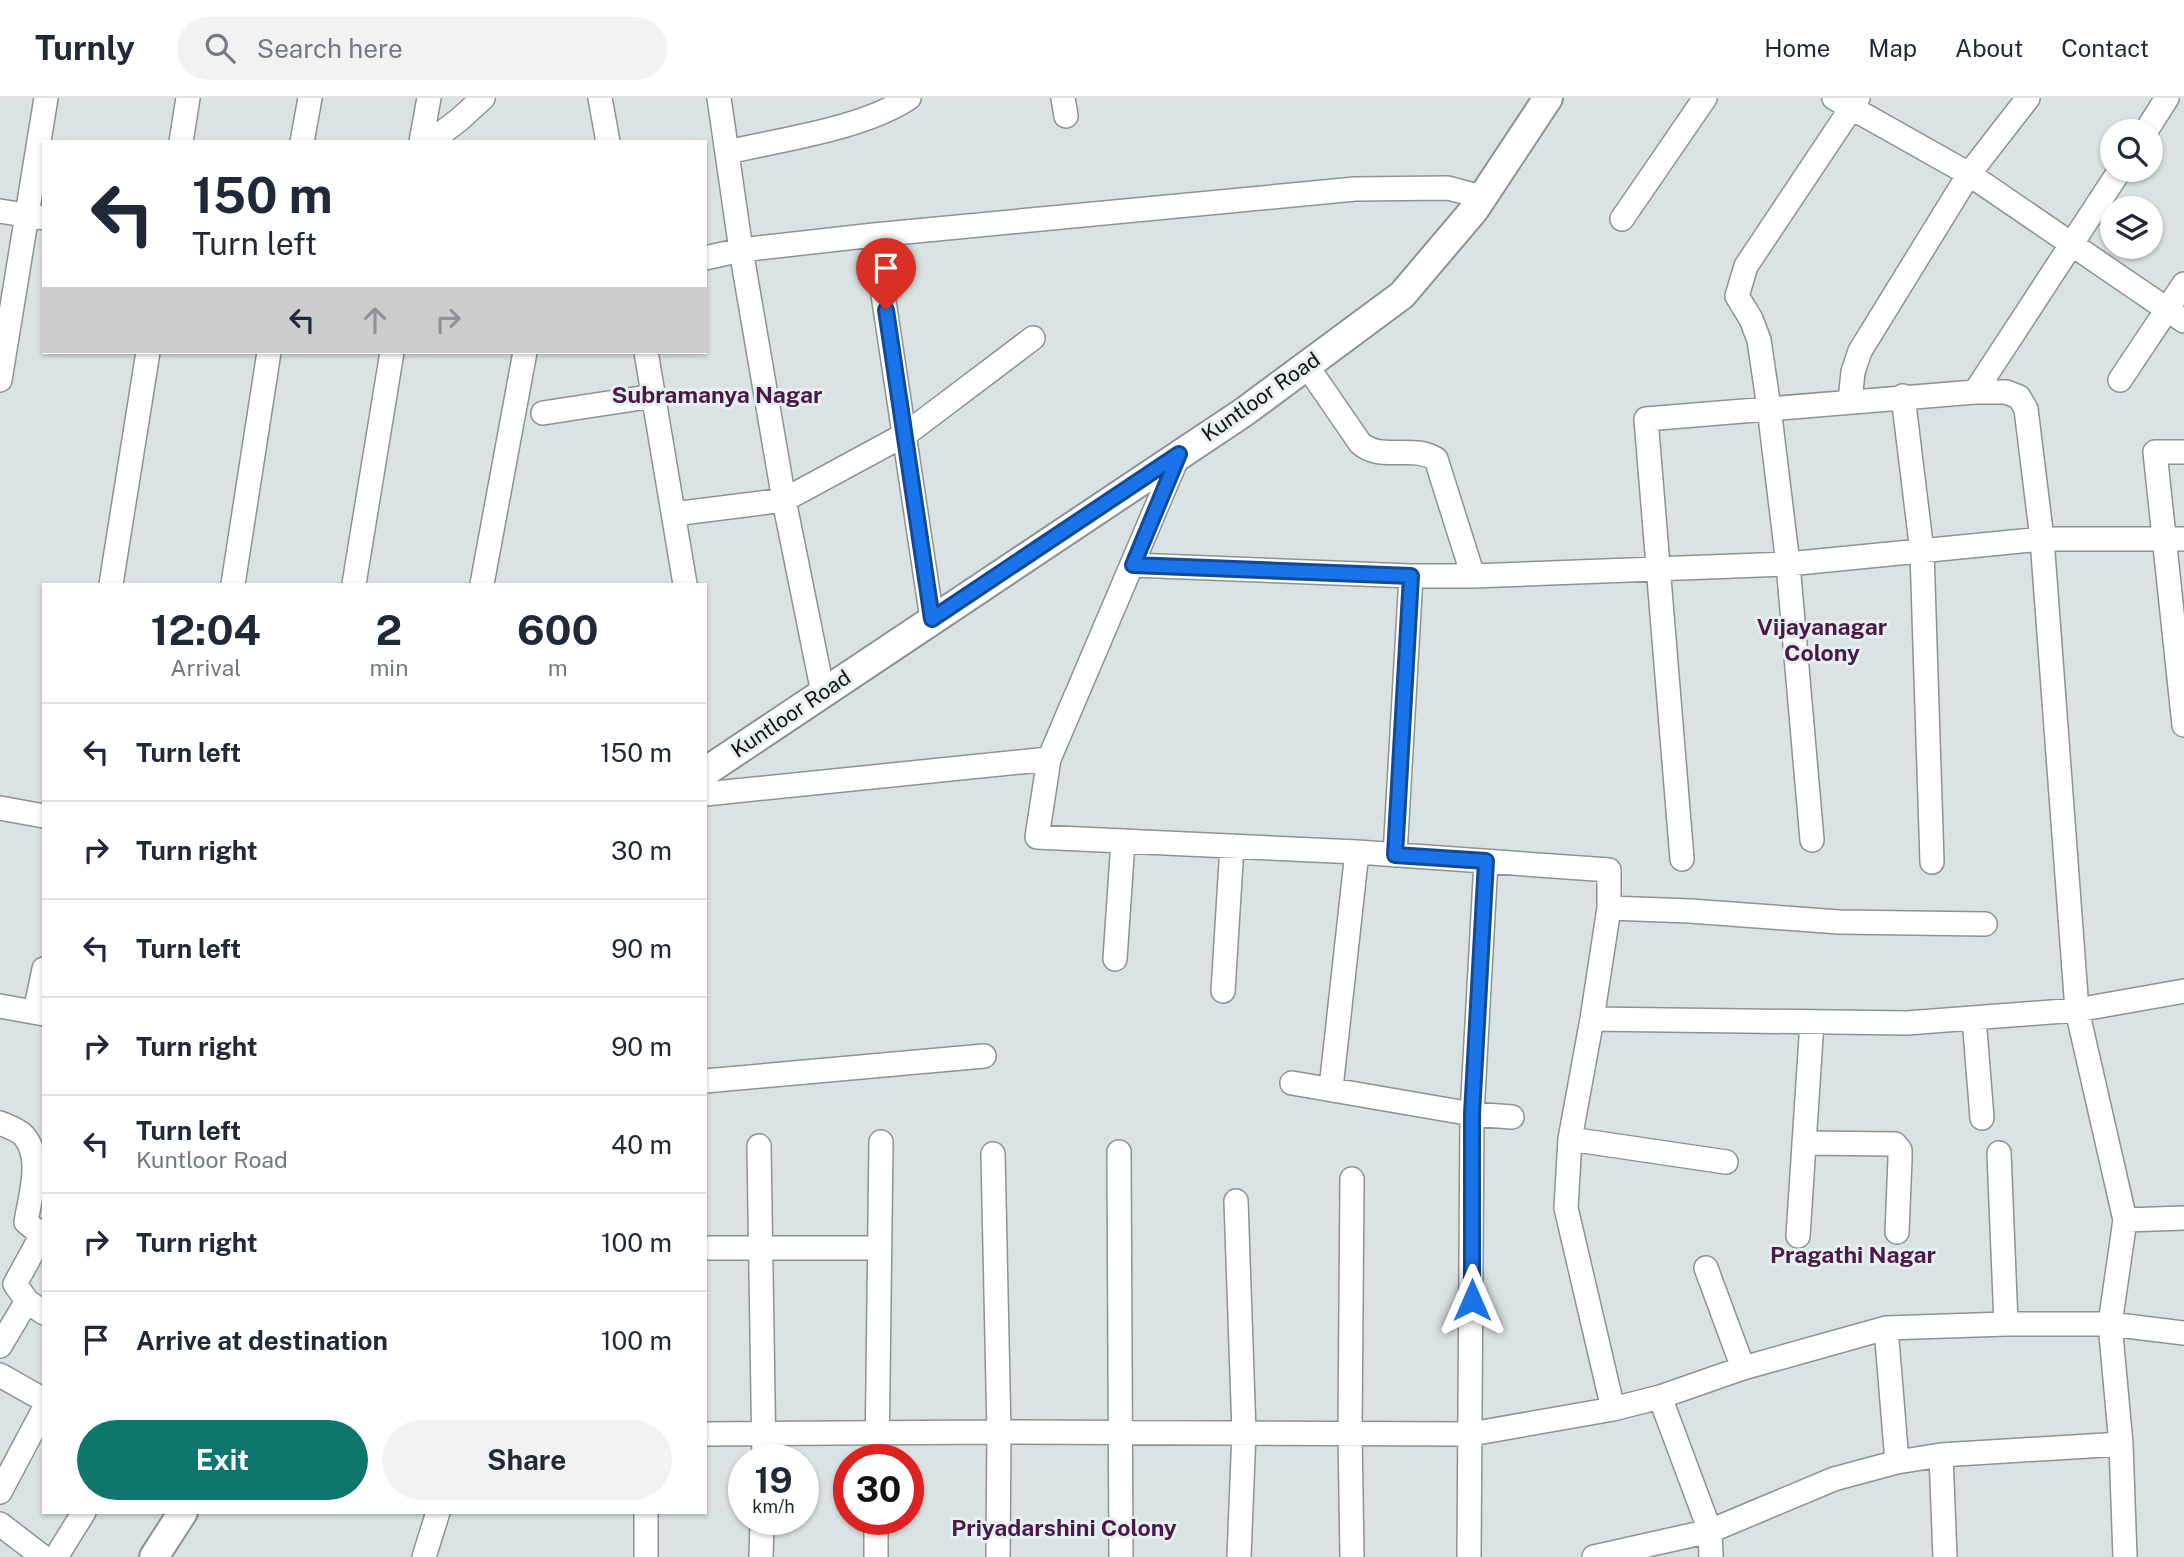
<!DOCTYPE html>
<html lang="en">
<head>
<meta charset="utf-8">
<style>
	:root { --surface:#fff; --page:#f2f2f3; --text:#1f2937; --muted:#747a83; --line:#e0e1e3; --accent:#0f766e }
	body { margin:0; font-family:"Public Sans",sans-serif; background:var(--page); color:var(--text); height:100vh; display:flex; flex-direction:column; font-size:26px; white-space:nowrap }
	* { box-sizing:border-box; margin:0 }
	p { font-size:23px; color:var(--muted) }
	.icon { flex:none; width:38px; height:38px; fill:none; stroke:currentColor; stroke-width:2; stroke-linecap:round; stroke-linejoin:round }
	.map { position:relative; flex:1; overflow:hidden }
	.details { position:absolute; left:42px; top:485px; width:665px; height:931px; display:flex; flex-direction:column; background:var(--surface); border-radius:0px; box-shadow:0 2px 5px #0004 }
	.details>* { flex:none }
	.top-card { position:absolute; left:42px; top:42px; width:665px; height:214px; border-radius:0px; box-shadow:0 2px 5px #0004; background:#fff; color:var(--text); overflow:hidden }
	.tools { position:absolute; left:2100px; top:21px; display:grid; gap:14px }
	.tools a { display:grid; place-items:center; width:63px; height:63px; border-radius:50%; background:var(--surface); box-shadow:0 2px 5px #0004; font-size:35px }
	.speed { position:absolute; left:728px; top:1346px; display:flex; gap:14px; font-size:35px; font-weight:700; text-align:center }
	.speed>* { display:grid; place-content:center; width:91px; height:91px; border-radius:50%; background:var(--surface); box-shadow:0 2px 5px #0004; line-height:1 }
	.speed small { font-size:18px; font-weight:400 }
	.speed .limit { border:10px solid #d22; background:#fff; color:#111 }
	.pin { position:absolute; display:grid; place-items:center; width:60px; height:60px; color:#fff; margin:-72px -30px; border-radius:50% 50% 50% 0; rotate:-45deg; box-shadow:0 0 7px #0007 }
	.pin .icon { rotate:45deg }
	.me { position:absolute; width:77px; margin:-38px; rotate:0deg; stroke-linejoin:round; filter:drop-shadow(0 0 5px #0008) }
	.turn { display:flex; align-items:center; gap:24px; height:147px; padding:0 35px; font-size:32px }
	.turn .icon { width:91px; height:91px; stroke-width:2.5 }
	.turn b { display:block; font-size:49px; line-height:60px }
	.lanes { display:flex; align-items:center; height:66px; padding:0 35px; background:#0003; justify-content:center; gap:35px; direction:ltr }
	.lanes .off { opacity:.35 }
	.eta { display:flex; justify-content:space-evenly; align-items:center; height:119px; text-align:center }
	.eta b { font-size:42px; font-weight:700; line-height:49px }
	.button { display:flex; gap:14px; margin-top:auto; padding:14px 35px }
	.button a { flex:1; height:80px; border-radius:42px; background:var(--accent); color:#fff; font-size:28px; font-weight:700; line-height:80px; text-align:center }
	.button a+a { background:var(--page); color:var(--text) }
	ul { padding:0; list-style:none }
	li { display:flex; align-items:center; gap:21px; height:98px; padding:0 35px; border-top:2px solid var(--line) }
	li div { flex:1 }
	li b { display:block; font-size:26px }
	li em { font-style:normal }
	header { display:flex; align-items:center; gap:42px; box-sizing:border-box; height:98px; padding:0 35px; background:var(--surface); border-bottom:2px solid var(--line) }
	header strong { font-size:33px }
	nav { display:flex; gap:38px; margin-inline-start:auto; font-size:24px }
	.search { width:490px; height:63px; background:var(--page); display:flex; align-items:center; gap:18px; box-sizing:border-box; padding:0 24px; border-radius:38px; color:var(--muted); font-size:26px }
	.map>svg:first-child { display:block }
</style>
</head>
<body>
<header>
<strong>Turnly</strong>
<div class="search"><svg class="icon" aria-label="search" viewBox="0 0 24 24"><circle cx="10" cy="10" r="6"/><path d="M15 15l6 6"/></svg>Search here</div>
<nav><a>Home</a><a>Map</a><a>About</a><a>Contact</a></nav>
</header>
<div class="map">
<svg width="2184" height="1459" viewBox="0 0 2184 1459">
	<rect width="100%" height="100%" fill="#dae2e4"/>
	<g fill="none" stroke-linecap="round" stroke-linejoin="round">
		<g stroke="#8b9394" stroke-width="26">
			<path id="minor" d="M600,0L608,44
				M719,0L741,152L784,402L823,595
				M1063,0L1066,18
				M1834,0L1969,76L2184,223
				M2146,33L2167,0
				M181,44L188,0
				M302,44L310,0
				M421,44L429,0
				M430,44L460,21L483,0
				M728,54C783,41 862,31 909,0
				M2120,72L1975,294H2006L2019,299L2026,311L2042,441L2077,912L2125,1122L2110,1226L2121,1346L2125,1459
				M0,113L44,120
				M1622,121L1705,0
				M874,137L932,521
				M705,160L741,152L874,137L1355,91L1448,90L1482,99
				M646,254L685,486
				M1307,268L1360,345C1381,364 1411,346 1436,361L1473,478
				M0,282L46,0
				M2120,282L2184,186
				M1903,298L1922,454L1932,764
				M1850,303L1853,274L1860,253L1969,76L2028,0
				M543,315L654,298
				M2184,354H2155L2184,627
				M1179,356L1049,661L1037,739L1357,754L1609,772V810L1592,921L1570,1041L1566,1110L1613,1311
				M674,416L784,402L906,336L1033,240
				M1133,467L1411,478H1473L1788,466L2042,441H2184
				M111,486L148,254
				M233,486L269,254
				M354,486L392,254
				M482,486L525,254
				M705,696L1049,661
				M0,710L44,718
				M1812,742L1788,466L1769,310L1759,242L1751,221L1737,198L1746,168L1858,0
				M1395,757L1411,478
				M1682,761L1646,321L1975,294
				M1609,810L1690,813L1839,824L1985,826
				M1115,861L1123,743
				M1223,893L1232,748
				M0,908L44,916
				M35,914L44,871
				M1974,920L1982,1020
				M1592,921L1907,925L2077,912L2184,893
				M705,983L984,958
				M1292,985L1472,1016L1512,1019
				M1331,990L1357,754
				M0,1025C7,1028 19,1032 24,1038C43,1060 30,1099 26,1124L44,1139
				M1570,1041L1726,1064
				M1804,1045L1895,1046L1900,1052V1061L1897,1134
				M759,1048L764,1362
				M1119,1054L1121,1459
				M1999,1055L2006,1226
				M993,1056L999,1334L998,1459
				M1236,1103L1244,1334L1239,1459
				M2125,1122L2184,1120
				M44,1133L15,1186L27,1203L44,1215
				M1798,1138L1812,924
				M705,1150H879
				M1706,1170L1743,1270
				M1886,1230L1897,1364L1941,1357L2121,1346
				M0,1248L27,1203
				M0,1277L44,1302
				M1660,1299L1710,1433L1711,1459
				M705,1336L999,1334L1471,1336L1613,1311L1660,1299L1743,1270L1886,1230L2006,1226H2110L2184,1235
				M1941,1357L1945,1459
				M877,1362L881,1044
				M0,1394L44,1311
				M646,1414V1459
				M0,1426L43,1459
				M56,1459L84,1414
				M424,1459L438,1414
				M761,1459L762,1421
				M876,1459V1421
				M1352,1459L1350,1334L1352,1081
				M1469,1459L1472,1016L1486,763
				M1594,1459L1710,1433L1834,1381L1897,1364"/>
		</g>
		<g stroke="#8b9394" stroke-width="32">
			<path id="tertiary" d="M705,674L1244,314L1402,197L1474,112L1548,0
				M154,1459L183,1414"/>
		</g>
		<use href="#minor" stroke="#fff" stroke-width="23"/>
		<use href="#tertiary" stroke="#fff" stroke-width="28"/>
	</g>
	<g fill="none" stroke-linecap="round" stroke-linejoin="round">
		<g stroke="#114b97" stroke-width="18">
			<path id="route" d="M886,212L932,521L1179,356L1133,467L1411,478L1395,757L1486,763L1472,1016V1202"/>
		</g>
		<use href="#route" stroke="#1a73e8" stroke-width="12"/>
	</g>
	<g text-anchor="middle" stroke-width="6" stroke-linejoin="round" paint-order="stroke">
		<g font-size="21" fill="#111314" stroke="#e7f0f1">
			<text transform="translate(1261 299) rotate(-35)" y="7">Kuntloor Road</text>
			<text transform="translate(791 616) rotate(-34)" y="7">Kuntloor Road</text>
		</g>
		<g font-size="23" font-weight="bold" fill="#4a1948" stroke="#e7f0f1">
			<text x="717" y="305">Subramanya Nagar</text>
			<text x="1822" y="537">Vijayanagar<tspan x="1822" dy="26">Colony</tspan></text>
			<text x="1853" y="1165">Pragathi Nagar</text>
			<text x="1064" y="1438">Priyadarshini Colony</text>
		</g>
	</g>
</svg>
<div class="tools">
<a><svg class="icon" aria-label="search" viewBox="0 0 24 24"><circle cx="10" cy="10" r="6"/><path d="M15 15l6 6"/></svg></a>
<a><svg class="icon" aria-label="layers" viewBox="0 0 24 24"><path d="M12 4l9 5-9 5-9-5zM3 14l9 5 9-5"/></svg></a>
</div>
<div class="speed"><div>19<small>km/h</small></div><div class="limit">30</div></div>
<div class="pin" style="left:886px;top:212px;background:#d93025"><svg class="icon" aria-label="arrive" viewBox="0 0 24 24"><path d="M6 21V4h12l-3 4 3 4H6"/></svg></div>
<svg class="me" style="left:1472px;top:1202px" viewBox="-20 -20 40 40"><path d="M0-17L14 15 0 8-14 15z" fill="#1a73e8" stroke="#fff" stroke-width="4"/></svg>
<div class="top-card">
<div class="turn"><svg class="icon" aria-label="left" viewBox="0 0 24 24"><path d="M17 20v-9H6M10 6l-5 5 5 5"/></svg><div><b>150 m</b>Turn left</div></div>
<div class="lanes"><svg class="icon" aria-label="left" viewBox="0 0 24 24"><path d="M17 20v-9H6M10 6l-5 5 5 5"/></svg><svg class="icon off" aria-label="ahead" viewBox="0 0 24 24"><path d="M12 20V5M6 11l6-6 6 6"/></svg><svg class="icon off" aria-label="right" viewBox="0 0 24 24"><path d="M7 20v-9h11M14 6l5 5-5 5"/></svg></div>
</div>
<section class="details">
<div class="eta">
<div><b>12:04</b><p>Arrival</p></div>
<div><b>2</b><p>min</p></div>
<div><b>600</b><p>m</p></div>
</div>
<ul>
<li><svg class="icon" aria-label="left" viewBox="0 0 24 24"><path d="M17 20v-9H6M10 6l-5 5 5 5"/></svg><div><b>Turn left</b></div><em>150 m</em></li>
<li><svg class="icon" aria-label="right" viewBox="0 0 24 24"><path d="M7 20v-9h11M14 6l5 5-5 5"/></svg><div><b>Turn right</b></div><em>30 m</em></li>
<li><svg class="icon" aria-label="left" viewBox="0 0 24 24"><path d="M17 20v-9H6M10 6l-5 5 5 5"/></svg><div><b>Turn left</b></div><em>90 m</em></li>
<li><svg class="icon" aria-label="right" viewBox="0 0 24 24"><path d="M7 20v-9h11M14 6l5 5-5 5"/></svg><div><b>Turn right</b></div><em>90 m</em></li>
<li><svg class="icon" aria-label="left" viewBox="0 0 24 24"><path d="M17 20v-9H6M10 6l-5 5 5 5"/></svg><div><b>Turn left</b><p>Kuntloor Road</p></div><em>40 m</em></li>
<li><svg class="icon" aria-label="right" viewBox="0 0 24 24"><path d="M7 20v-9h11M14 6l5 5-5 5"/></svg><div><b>Turn right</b></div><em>100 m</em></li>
<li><svg class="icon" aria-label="arrive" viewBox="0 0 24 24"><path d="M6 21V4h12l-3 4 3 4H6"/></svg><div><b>Arrive at destination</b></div><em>100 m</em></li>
</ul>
<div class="button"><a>Exit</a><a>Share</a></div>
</section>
</div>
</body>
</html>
